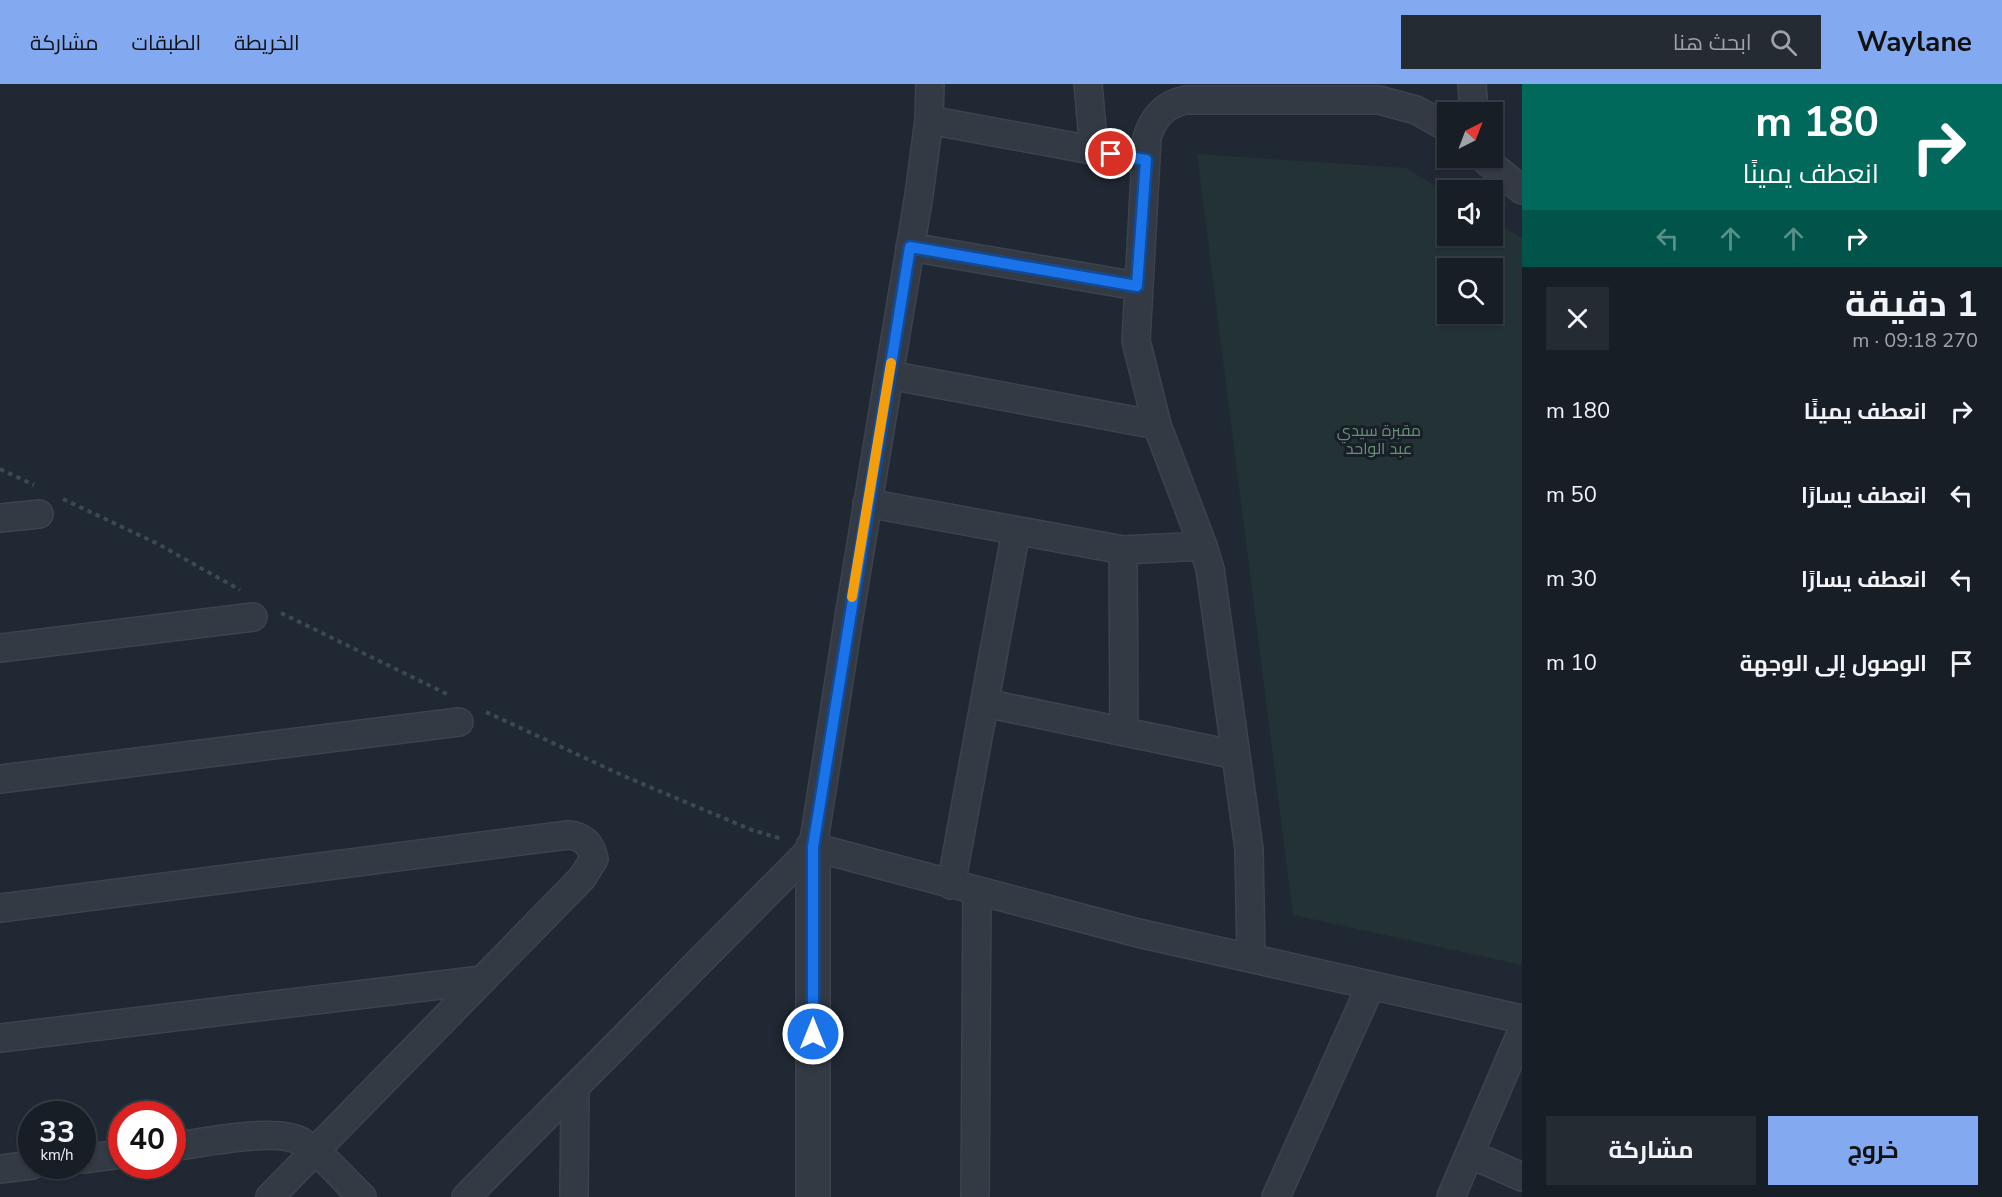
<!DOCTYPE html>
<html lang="ar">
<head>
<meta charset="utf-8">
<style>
	:root { --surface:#181e26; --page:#252b32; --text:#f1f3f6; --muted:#9fa2a7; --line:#363c43; --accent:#83aaf0 }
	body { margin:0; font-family:"Nunito Sans",Cairo,sans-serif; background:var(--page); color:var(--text); direction:rtl; height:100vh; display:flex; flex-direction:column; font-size:22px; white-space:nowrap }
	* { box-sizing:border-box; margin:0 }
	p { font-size:20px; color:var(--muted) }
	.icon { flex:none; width:33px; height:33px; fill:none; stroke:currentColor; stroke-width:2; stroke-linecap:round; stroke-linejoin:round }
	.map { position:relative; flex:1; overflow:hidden; direction:ltr }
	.details { display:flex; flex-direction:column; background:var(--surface); width:480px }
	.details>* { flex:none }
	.hud { background:#00695c; color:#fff; overflow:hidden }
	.needle { width:39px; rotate:42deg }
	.fabs { position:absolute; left:1437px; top:18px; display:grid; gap:12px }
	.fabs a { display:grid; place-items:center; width:66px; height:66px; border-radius:0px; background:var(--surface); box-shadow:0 2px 4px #0004,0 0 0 2px var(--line); font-size:30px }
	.speed { position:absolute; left:18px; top:1017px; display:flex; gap:12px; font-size:30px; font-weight:700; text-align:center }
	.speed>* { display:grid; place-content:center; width:78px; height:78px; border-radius:50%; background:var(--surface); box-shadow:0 2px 4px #0004,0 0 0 2px var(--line); line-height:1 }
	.speed small { font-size:15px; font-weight:400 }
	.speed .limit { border:9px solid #d22; background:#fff; color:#111 }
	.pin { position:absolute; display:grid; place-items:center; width:51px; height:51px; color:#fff; margin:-26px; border:3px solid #fff; border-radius:50%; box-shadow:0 2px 6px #0007 }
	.me { position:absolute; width:66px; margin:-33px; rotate:0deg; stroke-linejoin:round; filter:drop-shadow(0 0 4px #0008) }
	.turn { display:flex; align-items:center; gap:21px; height:126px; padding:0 24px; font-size:27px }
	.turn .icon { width:78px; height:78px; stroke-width:2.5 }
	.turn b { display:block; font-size:42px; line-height:51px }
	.lanes { display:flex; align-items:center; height:57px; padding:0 24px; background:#0003; justify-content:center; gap:30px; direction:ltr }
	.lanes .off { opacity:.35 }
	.round { display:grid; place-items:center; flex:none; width:63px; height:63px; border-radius:0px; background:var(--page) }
	.summary { display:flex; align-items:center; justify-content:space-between; height:102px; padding:0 24px }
	h1 { font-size:36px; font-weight:700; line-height:45px }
	.cta { display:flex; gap:12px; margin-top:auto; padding:12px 24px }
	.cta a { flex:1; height:69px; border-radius:0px; background:var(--accent); color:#111; font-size:24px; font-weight:700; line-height:69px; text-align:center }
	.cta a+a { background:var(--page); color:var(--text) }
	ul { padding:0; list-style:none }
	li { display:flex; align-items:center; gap:18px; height:84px; padding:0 24px }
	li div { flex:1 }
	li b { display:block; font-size:22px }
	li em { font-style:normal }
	header { display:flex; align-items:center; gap:36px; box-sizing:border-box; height:84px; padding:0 30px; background:var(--accent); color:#111 }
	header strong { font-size:28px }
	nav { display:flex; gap:33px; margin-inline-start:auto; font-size:21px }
	.search { width:420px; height:54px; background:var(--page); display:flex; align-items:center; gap:15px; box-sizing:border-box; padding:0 21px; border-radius:0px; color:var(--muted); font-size:22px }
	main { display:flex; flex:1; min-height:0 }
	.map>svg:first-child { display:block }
</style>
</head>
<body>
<header>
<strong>Waylane</strong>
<div class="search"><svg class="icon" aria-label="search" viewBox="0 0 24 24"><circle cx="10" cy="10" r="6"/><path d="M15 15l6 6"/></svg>ابحث هنا</div>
<nav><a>الخريطة</a><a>الطبقات</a><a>مشاركة</a></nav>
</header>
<main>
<section class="details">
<div class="hud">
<div class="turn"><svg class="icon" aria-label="right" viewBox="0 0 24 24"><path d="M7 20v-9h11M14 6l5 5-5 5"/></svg><div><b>180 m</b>انعطف يمينًا</div></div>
<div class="lanes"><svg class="icon off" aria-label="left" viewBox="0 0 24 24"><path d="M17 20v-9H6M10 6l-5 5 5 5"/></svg><svg class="icon off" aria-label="ahead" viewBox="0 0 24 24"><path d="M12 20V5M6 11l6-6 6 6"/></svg><svg class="icon off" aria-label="ahead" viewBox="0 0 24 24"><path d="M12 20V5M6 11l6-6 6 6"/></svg><svg class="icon" aria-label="right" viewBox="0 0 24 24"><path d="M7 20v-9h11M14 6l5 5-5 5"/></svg></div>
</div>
<div class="summary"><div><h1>1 دقيقة</h1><p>270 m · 09:18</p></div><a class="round"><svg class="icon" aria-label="close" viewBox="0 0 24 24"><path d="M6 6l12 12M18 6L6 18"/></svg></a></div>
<ul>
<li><svg class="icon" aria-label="right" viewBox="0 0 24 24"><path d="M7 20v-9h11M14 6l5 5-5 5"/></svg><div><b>انعطف يمينًا</b></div><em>180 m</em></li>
<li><svg class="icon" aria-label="left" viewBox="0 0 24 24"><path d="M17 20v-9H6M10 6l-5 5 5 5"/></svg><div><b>انعطف يسارًا</b></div><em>50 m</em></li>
<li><svg class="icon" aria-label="left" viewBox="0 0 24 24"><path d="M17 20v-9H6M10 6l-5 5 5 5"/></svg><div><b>انعطف يسارًا</b></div><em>30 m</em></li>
<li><svg class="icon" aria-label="arrive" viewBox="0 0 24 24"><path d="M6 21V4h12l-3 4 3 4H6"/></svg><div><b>الوصول إلى الوجهة</b></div><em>10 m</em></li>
</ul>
<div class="cta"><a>خروج</a><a>مشاركة</a></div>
</section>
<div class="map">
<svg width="1522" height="1113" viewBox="0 0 1522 1113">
	<rect width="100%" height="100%" fill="#202833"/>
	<path fill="#223235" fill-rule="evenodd" d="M1197,70L1406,84L1447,109L1448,152H1492L1493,136L1522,154V881L1293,831ZM1448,184H1492V230H1448Z"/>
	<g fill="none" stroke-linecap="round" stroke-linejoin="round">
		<g stroke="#3d434e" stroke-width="30">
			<path id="minor" d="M1088,0L1094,67
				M1472,0L1474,28
				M929,36L1146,76
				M1483,74L1522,106
				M910,163L1137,202
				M889,291L1157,341
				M867,419L1123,466L1203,462
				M0,434L39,430
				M1123,466L1124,648
				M0,564L253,533
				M985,619L1236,671
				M0,695L459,638
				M813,763L1138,849L1522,935
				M951,801L1016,447
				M0,824L568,751C583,752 591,760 594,775L582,794L270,1113
				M1251,873L1249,765L1210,485L1203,462L1157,341L1136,257L1147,54C1153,33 1164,21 1185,16H1379L1416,26L1448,44
				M0,954L482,896
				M172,1063C202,1059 276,1043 300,1057C323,1070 343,1095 362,1113
				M1470,1070L1522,1093
				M82,1075L122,1070
				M0,1085L32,1081
				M466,1113L813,763L849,533L919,111L929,36L930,0
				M574,1113L575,1003
				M975,1113L977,808
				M1276,1113L1371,901
				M1451,1113L1522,947"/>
		</g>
		<g stroke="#3d434e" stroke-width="36">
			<path id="tertiary" d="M813,1113V763"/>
		</g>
		<path stroke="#3a4b4d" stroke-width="4" stroke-dasharray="4.5 4.5" stroke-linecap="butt" d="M0,385L34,401
			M63,415L158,460L240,506
			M281,529L449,611
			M486,628L626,693L752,746L782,755"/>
		<use href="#minor" stroke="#333a44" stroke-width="27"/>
		<use href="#tertiary" stroke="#333a44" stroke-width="33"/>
	</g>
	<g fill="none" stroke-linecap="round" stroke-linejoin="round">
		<g stroke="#114b97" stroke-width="15">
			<path id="route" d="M813,950V763L910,163L1137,202L1146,76L1111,70"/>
		</g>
		<use href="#route" stroke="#1a73e8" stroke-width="10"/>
		<path stroke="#f59e0b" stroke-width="10" d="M852,513L891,279"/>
	</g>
	<g text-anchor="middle" stroke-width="6" stroke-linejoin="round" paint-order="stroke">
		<g font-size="16" fill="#679071" stroke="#191f29">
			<text x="1379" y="352">مقبرة سيدي<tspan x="1379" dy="18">عبد الواحد</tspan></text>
		</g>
	</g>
</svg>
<div class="fabs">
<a><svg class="needle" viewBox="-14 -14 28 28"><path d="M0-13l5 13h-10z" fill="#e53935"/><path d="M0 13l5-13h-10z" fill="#9fa2a7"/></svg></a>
<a><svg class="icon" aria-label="sound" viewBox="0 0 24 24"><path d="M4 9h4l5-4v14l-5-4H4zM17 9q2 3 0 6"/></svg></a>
<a><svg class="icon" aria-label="search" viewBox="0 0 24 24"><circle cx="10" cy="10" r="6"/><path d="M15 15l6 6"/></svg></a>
</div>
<div class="speed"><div>33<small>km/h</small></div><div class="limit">40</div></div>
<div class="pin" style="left:1111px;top:70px;background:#d93025"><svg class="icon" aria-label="arrive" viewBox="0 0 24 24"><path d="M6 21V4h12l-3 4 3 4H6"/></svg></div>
<svg class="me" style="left:813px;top:950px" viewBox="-20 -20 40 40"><circle r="17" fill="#1a73e8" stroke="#fff" stroke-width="3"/><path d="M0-11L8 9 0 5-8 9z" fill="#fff"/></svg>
</div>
</main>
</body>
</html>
